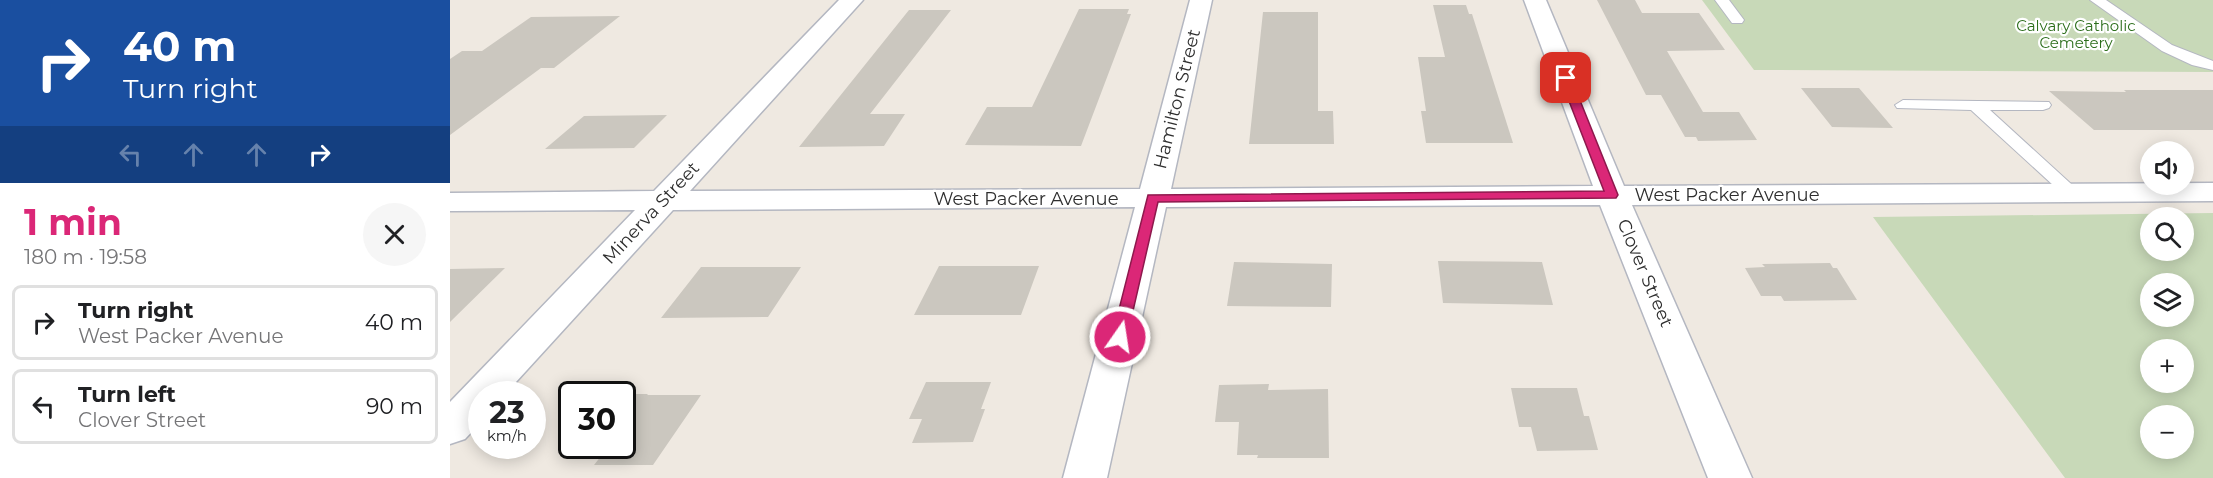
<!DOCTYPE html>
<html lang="en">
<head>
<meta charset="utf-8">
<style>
	:root { --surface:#fff; --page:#f6f6f6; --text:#202124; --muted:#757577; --line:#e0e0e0; --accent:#db2777 }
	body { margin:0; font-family:Montserrat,sans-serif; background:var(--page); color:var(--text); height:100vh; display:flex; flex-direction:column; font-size:22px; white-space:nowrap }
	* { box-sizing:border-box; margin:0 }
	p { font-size:20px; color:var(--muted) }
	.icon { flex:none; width:33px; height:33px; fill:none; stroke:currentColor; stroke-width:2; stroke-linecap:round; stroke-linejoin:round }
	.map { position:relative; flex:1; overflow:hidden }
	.sheet { display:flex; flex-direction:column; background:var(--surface); width:450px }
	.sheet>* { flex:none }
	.guide { background:#1a4fa0; color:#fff; overflow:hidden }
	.tools { position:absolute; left:1690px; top:141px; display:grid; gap:12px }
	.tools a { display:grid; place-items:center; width:54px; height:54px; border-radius:50%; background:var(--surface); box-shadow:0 3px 15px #0003; font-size:30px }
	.speed { position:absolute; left:18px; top:381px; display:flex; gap:12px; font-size:30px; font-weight:700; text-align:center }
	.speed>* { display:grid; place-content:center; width:78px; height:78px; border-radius:50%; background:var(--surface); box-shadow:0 3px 15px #0003; line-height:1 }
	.speed small { font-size:15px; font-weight:400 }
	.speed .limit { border:3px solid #111; border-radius:9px; background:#fff; color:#111 }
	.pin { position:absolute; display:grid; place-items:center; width:51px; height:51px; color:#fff; margin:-26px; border-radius:12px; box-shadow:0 3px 9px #0006 }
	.me { position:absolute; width:66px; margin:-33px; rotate:13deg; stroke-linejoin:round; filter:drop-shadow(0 0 4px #0008) }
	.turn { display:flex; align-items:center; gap:21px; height:126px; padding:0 24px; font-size:27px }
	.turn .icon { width:78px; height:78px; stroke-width:2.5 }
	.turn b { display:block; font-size:42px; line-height:51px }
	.lanes { display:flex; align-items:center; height:57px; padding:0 24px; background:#0003; justify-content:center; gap:30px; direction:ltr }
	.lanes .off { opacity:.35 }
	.round { display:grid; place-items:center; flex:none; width:63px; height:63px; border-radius:32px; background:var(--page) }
	.summary { display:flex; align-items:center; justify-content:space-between; height:102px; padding:0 24px }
	h1 { font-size:36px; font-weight:700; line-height:45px; color:var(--accent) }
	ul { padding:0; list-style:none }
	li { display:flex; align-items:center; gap:18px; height:75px; margin:0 12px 9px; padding:0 12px; border:3px solid var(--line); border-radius:9px }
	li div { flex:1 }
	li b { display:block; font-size:22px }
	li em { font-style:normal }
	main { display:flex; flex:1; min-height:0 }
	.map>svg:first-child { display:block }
</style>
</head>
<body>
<main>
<section class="sheet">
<div class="guide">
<div class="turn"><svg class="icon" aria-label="right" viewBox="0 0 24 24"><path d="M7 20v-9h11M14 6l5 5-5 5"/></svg><div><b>40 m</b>Turn right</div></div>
<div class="lanes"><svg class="icon off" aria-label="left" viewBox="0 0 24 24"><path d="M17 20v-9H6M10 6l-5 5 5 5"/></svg><svg class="icon off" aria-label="ahead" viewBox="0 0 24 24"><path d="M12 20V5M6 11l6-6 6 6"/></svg><svg class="icon off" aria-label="ahead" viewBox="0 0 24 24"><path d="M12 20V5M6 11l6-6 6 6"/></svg><svg class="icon" aria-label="right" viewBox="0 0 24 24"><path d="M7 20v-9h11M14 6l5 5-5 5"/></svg></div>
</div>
<div class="summary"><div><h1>1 min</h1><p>180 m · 19:58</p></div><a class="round"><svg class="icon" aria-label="close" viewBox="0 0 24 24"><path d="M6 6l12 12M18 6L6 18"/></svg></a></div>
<ul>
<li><svg class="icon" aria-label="right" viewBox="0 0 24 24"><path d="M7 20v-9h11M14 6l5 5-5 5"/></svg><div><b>Turn right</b><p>West Packer Avenue</p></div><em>40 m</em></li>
<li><svg class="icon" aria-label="left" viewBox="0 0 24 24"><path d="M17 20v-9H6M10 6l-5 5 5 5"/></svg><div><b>Turn left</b><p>Clover Street</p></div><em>90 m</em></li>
</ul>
</section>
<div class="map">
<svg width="1763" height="478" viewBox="0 0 1763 478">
	<rect width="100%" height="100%" fill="#efe9e1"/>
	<path fill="#c8d9b8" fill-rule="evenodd" d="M1252,0H1763V72L1304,70Z
		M1763,213V478H1615L1423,217ZM1701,218H1734V250H1701ZM1701,284H1734V316H1701ZM1701,350H1734V382H1701ZM1701,416H1734V448H1701Z"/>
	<path fill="#cbc7bf" d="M1147,0H1185L1192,13H1249L1275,50L1217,51L1253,112H1289L1307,140L1248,141L1246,137H1235L1211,95H1196Z
		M983,5H1016L1019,14H1022L1063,143H976L971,111H976L968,57H995Z
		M629,9H679L677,14H681L631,146L515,145L537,107H582Z
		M459,10H501L420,114H455L434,146L349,147Z
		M813,12H868V111H883L884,144H799Z
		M170,16L104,68H91L0,135V59L12,51H32L81,17Z
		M1351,88H1409L1443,128L1382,127Z
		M1674,90H1763V130H1644L1599,91L1676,92Z
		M217,115L184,148L95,149L134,116Z
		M988,261L1092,262L1103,305L993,303Z
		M784,262L882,264L881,307L777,306Z
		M1380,263L1383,268H1387L1407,300L1334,301L1331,296H1311L1295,268L1315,267L1312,264Z
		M489,266H589L571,315H464Z
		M251,267H351L318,317L211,318Z
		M55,268L0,322V269Z
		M476,382H541L531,409H535L523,442L462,443L472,419H459Z
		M819,384L818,390L878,389L879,458H807L808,455H787L789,422H765L769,385Z
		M1061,388H1127L1134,416H1139L1148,450L1087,451L1081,427H1069Z
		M148,394H198L197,395H251L203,465H144L159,446H172V394Z"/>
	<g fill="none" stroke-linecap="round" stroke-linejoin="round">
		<g stroke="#b4b7c1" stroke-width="2">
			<path id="lane" d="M1265,0H1279L1294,20L1292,23H1282Z
				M1640,0H1656L1722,45L1763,61V70L1742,65L1712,51Z
				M1453,100L1599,102L1601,105L1599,108L1593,110H1540L1631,193L1628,197H1616L1521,110L1447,108L1445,105Z"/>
		</g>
		<g stroke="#b4b7c1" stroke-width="3">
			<path id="street" d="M389,0H413L240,191L690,189L740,0H762L721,189L1143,186L1074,0H1096L1174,186L1763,183V201L1182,205L1302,478H1258L1150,205L716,207L657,478H613L685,207L223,210L55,394H32V421L15,439L0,444V402L185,210L0,211V193L204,191Z"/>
		</g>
		<use href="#lane" fill="#fff" fill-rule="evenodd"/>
		<use href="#street" fill="#fff" fill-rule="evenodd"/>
	</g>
	<path fill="#db2777" stroke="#8e194d" stroke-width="1.5" d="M1116,74L1121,78L1168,195L1166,198L708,202L677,337L675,341H664L662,337L698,195L1154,191L1110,78Z"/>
	<g text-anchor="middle" stroke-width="4.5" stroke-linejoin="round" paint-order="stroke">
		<g font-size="15" fill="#2c6e1b" stroke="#fff">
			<text x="1626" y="31">Calvary Catholic<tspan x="1626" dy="17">Cemetery</tspan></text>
		</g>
		<g font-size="18" fill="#2e2e2e" stroke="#fff">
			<text transform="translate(727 99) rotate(-76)" y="6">Hamilton Street</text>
			<text x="1277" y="201">West Packer Avenue</text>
			<text x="576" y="205">West Packer Avenue</text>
			<text transform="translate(201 213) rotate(-47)" y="6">Minerva Street</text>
			<text transform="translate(1195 273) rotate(67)" y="6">Clover Street</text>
		</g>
	</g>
</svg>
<div class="tools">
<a><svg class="icon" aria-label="sound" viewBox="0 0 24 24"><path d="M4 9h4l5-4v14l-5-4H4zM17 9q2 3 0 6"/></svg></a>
<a><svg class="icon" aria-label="search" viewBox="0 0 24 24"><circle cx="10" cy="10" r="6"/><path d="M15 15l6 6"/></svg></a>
<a><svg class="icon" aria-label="layers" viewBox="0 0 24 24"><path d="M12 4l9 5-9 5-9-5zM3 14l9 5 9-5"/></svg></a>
<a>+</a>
<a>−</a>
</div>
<div class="speed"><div>23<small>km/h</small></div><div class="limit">30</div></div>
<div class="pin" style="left:1116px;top:78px;background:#d93025"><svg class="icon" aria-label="arrive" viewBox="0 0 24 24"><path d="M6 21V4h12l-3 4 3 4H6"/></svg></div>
<svg class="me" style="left:670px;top:337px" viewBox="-20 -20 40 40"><circle r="17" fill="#db2777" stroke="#fff" stroke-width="3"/><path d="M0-11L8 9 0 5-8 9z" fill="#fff"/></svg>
</div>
</main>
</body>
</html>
